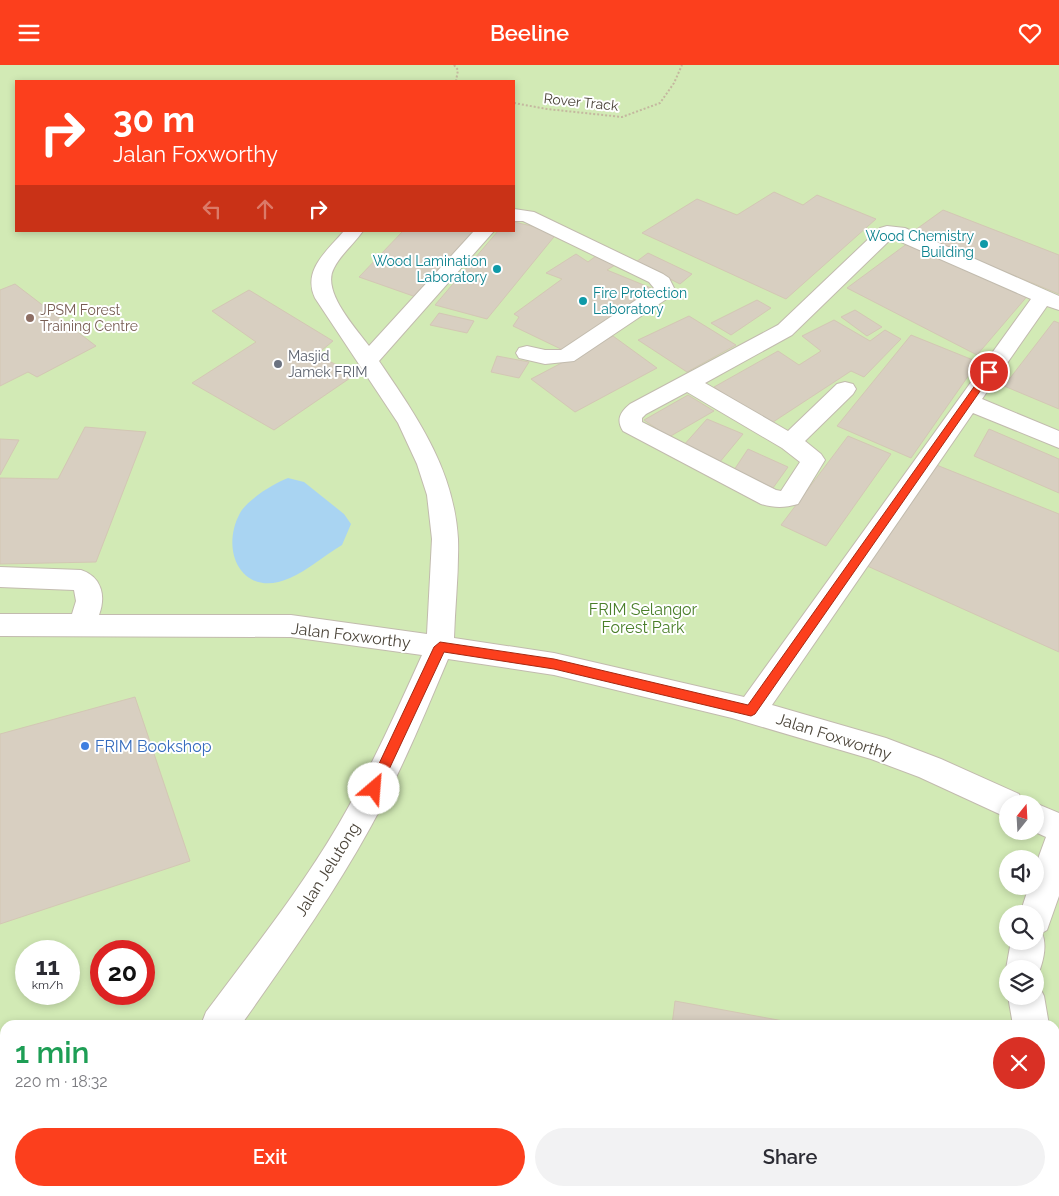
<!DOCTYPE html>
<html lang="en">
<head>
<meta charset="utf-8">
<style>
	:root { --surface:#fff; --page:#f2f2f3; --text:#2b2b33; --muted:#7c7c81; --accent:#fc3f1d }
	body { margin:0; font-family:Raleway,sans-serif; background:var(--page); color:var(--text); height:100vh; display:flex; flex-direction:column; font-size:19px; white-space:nowrap }
	* { box-sizing:border-box; margin:0 }
	p { font-size:16px; color:var(--muted) }
	.icon { flex:none; width:28px; height:28px; fill:none; stroke:currentColor; stroke-width:2; stroke-linecap:round; stroke-linejoin:round }
	.map { position:relative; flex:1; overflow:hidden }
	.side { position:absolute; left:0px; top:955px; width:1060px; height:176px; display:flex; flex-direction:column; background:var(--surface); border-radius:15px 15px 0 0; box-shadow:0 2px 8px #0003 }
	.side>* { flex:none }
	.hud { position:absolute; left:15px; top:15px; width:500px; height:152px; border-radius:0px; box-shadow:0 2px 8px #0003; background:#fc3f1d; color:#fff; overflow:hidden }
	.needle { width:32px; rotate:18deg }
	.fabs { position:absolute; left:999px; top:730px; display:grid; gap:10px }
	.fabs a { display:grid; place-items:center; width:45px; height:45px; border-radius:50%; background:var(--surface); box-shadow:0 2px 8px #0003; font-size:25px }
	.speed { position:absolute; left:15px; top:875px; display:flex; gap:10px; font-size:25px; font-weight:700; text-align:center }
	.speed>* { display:grid; place-content:center; width:65px; height:65px; border-radius:50%; background:var(--surface); box-shadow:0 2px 8px #0003; line-height:1 }
	.speed small { font-size:12px; font-weight:400 }
	.speed .limit { border:8px solid #d22; background:#fff; color:#111 }
	.pin { position:absolute; display:grid; place-items:center; width:42px; height:42px; color:#fff; margin:-21px; border:2px solid #fff; border-radius:50%; box-shadow:0 1px 5px #0007 }
	.me { position:absolute; width:55px; margin:-28px; rotate:27deg; stroke-linejoin:round; filter:drop-shadow(0 0 4px #0008) }
	.turn { display:flex; align-items:center; gap:18px; height:105px; padding:0 15px; font-size:22px }
	.turn .icon { width:65px; height:65px; stroke-width:2.5 }
	.turn b { display:block; font-size:35px; line-height:42px }
	.lanes { display:flex; align-items:center; height:48px; padding:0 15px; background:#0003; justify-content:center; gap:25px; direction:ltr }
	.lanes .off { opacity:.35 }
	.round { display:grid; place-items:center; flex:none; width:52px; height:52px; border-radius:26px; background:var(--page) }
	.overview { display:flex; align-items:center; justify-content:space-between; height:85px; padding:0 15px }
	h1 { font-size:30px; font-weight:600; line-height:38px; color:#1e9e55 }
	.action { display:flex; gap:10px; margin-top:auto; padding:10px 15px }
	.action a { flex:1; height:58px; border-radius:30px; background:var(--accent); color:#fff; font-size:20px; font-weight:600; line-height:58px; text-align:center }
	.action a+a { background:var(--page); color:var(--text) }
	header { display:flex; justify-content:space-between; align-items:center; height:65px; padding:0 15px; background:var(--accent); color:#fff; font-size:22px; font-weight:600 }
	.map>svg:first-child { display:block }
</style>
</head>
<body>
<header><svg class="icon" aria-label="menu" viewBox="0 0 24 24"><path d="M4 6h16M4 12h16M4 18h16"/></svg>Beeline<svg class="icon" aria-label="heart" viewBox="0 0 24 24"><path d="M12 20l-8-8c-3-5 5-10 8-4 3-6 11-1 8 4z"/></svg></header>
<div class="map">
<svg width="1059" height="1131" viewBox="0 0 1059 1131">
	<rect width="100%" height="100%" fill="#f6f3ec"/>
	<path fill="#d2eab5" fill-rule="evenodd" d="M0,0H1059V1131H0ZM16,16H514V166H16ZM1008,739H1035V766H1008ZM1008,794H1035V821H1008ZM1008,849H1035V876H1008ZM26,886H69V929H26ZM101,886H144V929H101ZM1008,904H1035V931H1008ZM5,960H1055V1126H5Z"/>
	<path fill="#a9d4f2" d="M288,413L304,417L344,449L351,459L342,480C325,490 308,505 290,513C243,534 219,487 240,448C247,435 274,418 288,413Z"/>
	<path fill="#d8cfc1" stroke="#d3c7b4" d="M774,127L803,140L817,130L876,154L786,234L642,168L697,134L737,150Z
		M943,145L1059,190V229L911,168Z
		M514,157L558,167L487,254L435,240L498,166H514Z
		M403,166H476L416,232L359,212Z
		M908,178L1030,228L977,290L847,223Z
		M648,188L692,209L680,219L636,197Z
		M576,189L588,197L596,191L615,200L607,205L651,223L565,286L513,261L519,252L514,249L562,214L546,208Z
		M15,219L96,281L37,312L28,307L0,321V225Z
		M249,225L333,276L316,290L356,309L274,365L192,318L256,277L212,246Z
		M757,235L771,243L731,270L711,258Z
		M855,245L882,262L867,271L841,252Z
		M439,248L474,256L467,268L430,260Z
		M689,251L736,280L687,307L638,275Z
		M834,255L870,276L885,265L901,274L864,312L851,306L770,359L714,322L778,286L799,300L821,286L802,271Z
		M1054,256L1059,258V344L1004,321Z
		M911,270L978,297L911,393L837,361Z
		M613,271L657,303L575,347L531,314Z
		M497,291L529,297L519,313L491,307Z
		M688,330L714,346L669,372L644,355Z
		M707,354L743,369L719,398L683,381Z
		M85,362L146,367L96,497L0,499V413L58,414Z
		M989,364L1059,394V428L974,391Z
		M848,371L891,389L826,481L781,460Z
		M0,374L19,375L0,410Z
		M748,384L788,402L773,423L734,405Z
		M934,399L1059,449V587L865,500Z
		M135,632L190,796L0,859V669Z
		M675,936L805,960H672Z
		M683,1126H1043L1044,1131H682Z"/>
	<g fill="none" stroke-linecap="round" stroke-linejoin="round">
		<g stroke="#c2bbae" stroke-width="2">
			<path id="minor" d="M514,144L534,147L663,209L669,213L674,223L668,233L574,296L545,299L519,293L516,288L519,283L527,281L545,285H561L654,223L649,217L523,156H514Z
				M887,161L905,163L1059,231V245L1047,241L982,334L1059,366V383L973,348L772,640L886,673L941,694L1019,729L1023,739H1008V753L919,712L871,694L732,653L554,610L448,594C424,651 400,709 370,763C332,832 286,896 241,960H201L206,947C256,880 309,814 349,741C376,692 399,641 422,590L291,572L0,571V549H72L76,536L74,525L0,522V502L81,505C102,512 106,531 99,550H291L427,569L432,474L427,430L417,399L398,358L315,233C302,205 327,186 344,166H363C354,179 341,189 334,203C321,226 355,262 369,281L474,166H494L379,296C417,352 454,404 458,474C459,507 455,540 454,573L554,588L744,632L1031,234L892,173L792,270L705,318L788,366L837,319L845,317L853,319L856,324L853,329L805,376L821,389L825,395L798,439C784,443 775,443 761,439L623,366C616,355 620,347 630,339L778,260L880,163ZM687,327L782,383L800,397L781,426L776,425L642,357V353L646,349Z
				M1035,738L1059,748V831L1047,865L1042,868C1048,882 1042,902 1035,916V904H1008V908L1006,904L1011,876H1035V849H1020L1029,821H1035V802L1046,772L1033,766H1035V739H1032Z
				M1035,917L1038,919L1044,931L1049,960H1013L1008,931H1035Z
				M1055,1066L1059,1067V1127L1055,1125Z
				M89,1126H130L128,1131H87Z"/>
		</g>
		<path stroke="#c4b79f" stroke-width="2" stroke-dasharray="2 2" stroke-linecap="butt" d="M454,0L458,5L456,16
			M514,38L547,44L622,52L660,38L674,18L682,0"/>
		<use href="#minor" fill="#fff" fill-rule="evenodd"/>
	</g>
	<path fill="#fc3f1d" stroke="#a42913" d="M989,304L992,305V309L755,649L751,651L554,604L444,587L378,728L374,730L369,728L367,724L369,720L434,582L440,577L554,594L748,640L986,305Z"/>
	<g fill="#0f9aa8" stroke="#fff" stroke-width="2">
		<circle cx="984" cy="179" r="5"/>
		<circle cx="497" cy="204" r="5"/>
		<circle cx="583" cy="236" r="5"/>
	</g>
	<circle fill="#8d6e63" stroke="#fff" stroke-width="2" cx="30" cy="253" r="5"/>
	<circle fill="#6b7280" stroke="#fff" stroke-width="2" cx="278" cy="299" r="5"/>
	<circle fill="#3f7fe0" stroke="#fff" stroke-width="2" cx="85" cy="681" r="5"/>
	<g text-anchor="middle" stroke-width="4" stroke-linejoin="round" paint-order="stroke">
		<g font-size="14" fill="#4b4439" stroke="#fff">
			<text transform="translate(581 37) rotate(6)" y="5">Rover Track</text>
		</g>
		<g font-size="14" fill="#0d838f" stroke="#fff" text-anchor="end">
			<text x="974" y="176">Wood Chemistry<tspan x="974" dy="16">Building</tspan></text>
			<text x="487" y="201">Wood Lamination<tspan x="487" dy="16">Laboratory</tspan></text>
			<text x="593" y="233" text-anchor="start">Fire Protection<tspan x="593" dy="16">Laboratory</tspan></text>
		</g>
		<g font-size="14" fill="#785e54" stroke="#fff" text-anchor="start">
			<text x="40" y="250">JPSM Forest<tspan x="40" dy="16">Training Centre</tspan></text>
		</g>
		<g font-size="14" fill="#5b616d" stroke="#fff" text-anchor="start">
			<text x="288" y="296">Masjid<tspan x="288" dy="16">Jamek FRIM</tspan></text>
		</g>
		<g font-size="16" fill="#4a7f2a" stroke="#fff">
			<text x="643" y="550">FRIM Selangor<tspan x="643" dy="18">Forest Park</tspan></text>
		</g>
		<g font-size="16" fill="#4b4439" stroke="#fff">
			<text transform="translate(351 570) rotate(7)" y="6">Jalan Foxworthy</text>
			<text transform="translate(834 671) rotate(18)" y="6">Jalan Foxworthy</text>
			<text transform="translate(327 804) rotate(-58)" y="6">Jalan Jelutong</text>
		</g>
		<g font-size="16" fill="#366cbe" stroke="#fff" text-anchor="start">
			<text x="95" y="687">FRIM Bookshop</text>
		</g>
	</g>
</svg>
<div class="fabs">
<a><svg class="needle" viewBox="-14 -14 28 28"><path d="M0-13l5 13h-10z" fill="#e53935"/><path d="M0 13l5-13h-10z" fill="#7c7c81"/></svg></a>
<a><svg class="icon" aria-label="sound" viewBox="0 0 24 24"><path d="M4 9h4l5-4v14l-5-4H4zM17 9q2 3 0 6"/></svg></a>
<a><svg class="icon" aria-label="search" viewBox="0 0 24 24"><circle cx="10" cy="10" r="6"/><path d="M15 15l6 6"/></svg></a>
<a><svg class="icon" aria-label="layers" viewBox="0 0 24 24"><path d="M12 4l9 5-9 5-9-5zM3 14l9 5 9-5"/></svg></a>
</div>
<div class="speed"><div>11<small>km/h</small></div><div class="limit">20</div></div>
<div class="pin" style="left:989px;top:307px;background:#d93025"><svg class="icon" aria-label="arrive" viewBox="0 0 24 24"><path d="M6 21V4h12l-3 4 3 4H6"/></svg></div>
<svg class="me" style="left:374px;top:724px" viewBox="-20 -20 40 40"><circle r="19" fill="#fff"/><path d="M0-13L10 11 0 6-10 11z" fill="#fc3f1d"/></svg>
<div class="hud">
<div class="turn"><svg class="icon" aria-label="right" viewBox="0 0 24 24"><path d="M7 20v-9h11M14 6l5 5-5 5"/></svg><div><b>30 m</b>Jalan Foxworthy</div></div>
<div class="lanes"><svg class="icon off" aria-label="left" viewBox="0 0 24 24"><path d="M17 20v-9H6M10 6l-5 5 5 5"/></svg><svg class="icon off" aria-label="ahead" viewBox="0 0 24 24"><path d="M12 20V5M6 11l6-6 6 6"/></svg><svg class="icon" aria-label="right" viewBox="0 0 24 24"><path d="M7 20v-9h11M14 6l5 5-5 5"/></svg></div>
</div>
<section class="side">
<div class="overview"><div><h1>1 min</h1><p>220 m · 18:32</p></div><a class="round" style="background:#d93025;color:#fff"><svg class="icon" aria-label="close" viewBox="0 0 24 24"><path d="M6 6l12 12M18 6L6 18"/></svg></a></div>
<div class="action"><a>Exit</a><a>Share</a></div>
</section>
</div>
</body>
</html>
